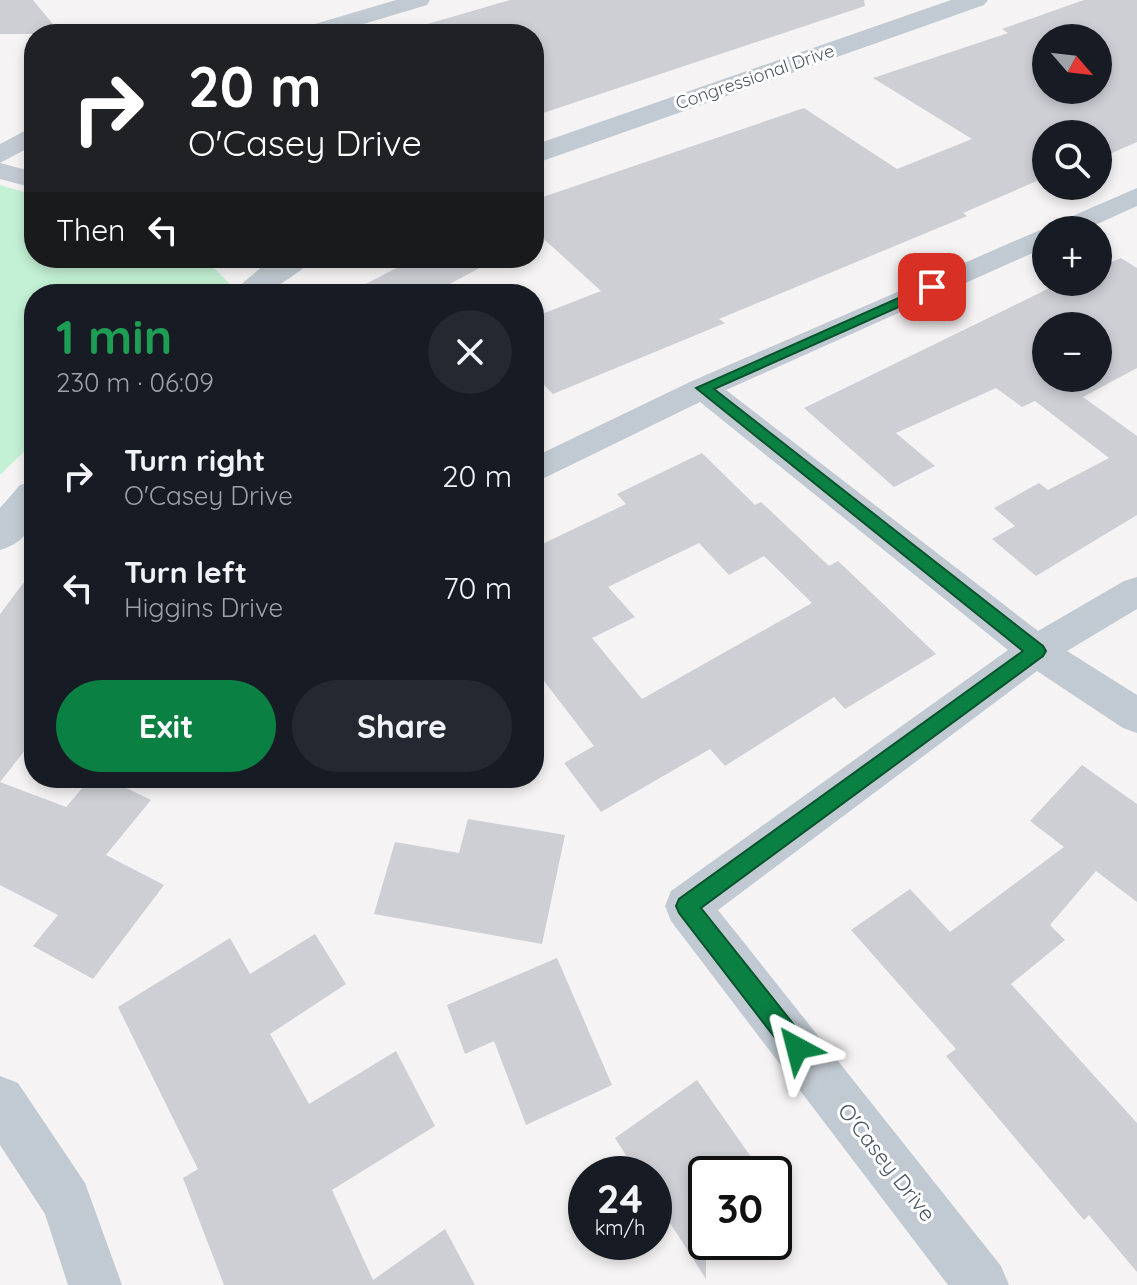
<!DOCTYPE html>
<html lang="en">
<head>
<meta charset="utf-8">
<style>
	:root { --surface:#171b24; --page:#242831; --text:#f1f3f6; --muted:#9ea1a6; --accent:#0b8043 }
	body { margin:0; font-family:Quicksand,sans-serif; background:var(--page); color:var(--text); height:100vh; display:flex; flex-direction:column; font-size:30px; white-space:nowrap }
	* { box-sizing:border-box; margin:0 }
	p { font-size:26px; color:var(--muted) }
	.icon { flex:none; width:44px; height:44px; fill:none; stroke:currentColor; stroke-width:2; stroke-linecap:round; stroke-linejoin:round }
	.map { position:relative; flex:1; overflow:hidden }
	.drawer { position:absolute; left:24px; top:284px; width:520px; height:504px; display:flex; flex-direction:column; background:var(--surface); border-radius:32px; box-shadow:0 4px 12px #0003 }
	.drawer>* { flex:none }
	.top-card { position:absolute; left:24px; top:24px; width:520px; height:244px; border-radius:32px; box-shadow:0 4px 12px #0003; background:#202124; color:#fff; overflow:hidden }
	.needle { width:52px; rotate:118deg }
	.controls { position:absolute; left:1032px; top:24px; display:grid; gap:16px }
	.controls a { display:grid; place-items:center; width:80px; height:80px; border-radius:50%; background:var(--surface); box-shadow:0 4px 12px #0003; font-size:40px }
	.speed { position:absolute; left:568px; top:1156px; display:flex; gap:16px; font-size:40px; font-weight:700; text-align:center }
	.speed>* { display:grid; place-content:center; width:104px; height:104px; border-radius:50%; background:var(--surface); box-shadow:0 4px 12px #0003; line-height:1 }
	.speed small { font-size:20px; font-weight:400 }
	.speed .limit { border:4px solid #111; border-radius:12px; background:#fff; color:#111 }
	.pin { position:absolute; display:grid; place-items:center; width:68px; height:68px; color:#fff; margin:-34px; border-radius:16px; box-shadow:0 4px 12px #0006 }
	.me { position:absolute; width:88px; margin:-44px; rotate:322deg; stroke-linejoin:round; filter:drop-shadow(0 0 6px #0008) }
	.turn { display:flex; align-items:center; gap:28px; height:168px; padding:0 32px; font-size:36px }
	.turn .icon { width:104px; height:104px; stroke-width:2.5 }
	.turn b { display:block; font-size:56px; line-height:68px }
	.then { display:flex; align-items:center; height:76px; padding:0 32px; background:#0003; gap:16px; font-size:30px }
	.round { display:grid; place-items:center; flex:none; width:84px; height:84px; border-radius:42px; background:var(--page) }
	.summary { display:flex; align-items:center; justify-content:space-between; height:136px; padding:0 32px }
	h1 { font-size:48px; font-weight:700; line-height:60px; color:#1e9e55 }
	.action { display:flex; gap:16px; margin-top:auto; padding:16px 32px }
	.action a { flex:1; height:92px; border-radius:48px; background:var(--accent); color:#fff; font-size:32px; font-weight:700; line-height:92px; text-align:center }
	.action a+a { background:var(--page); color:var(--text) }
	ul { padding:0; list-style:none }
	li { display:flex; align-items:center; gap:24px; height:112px; padding:0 32px }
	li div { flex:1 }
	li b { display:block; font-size:30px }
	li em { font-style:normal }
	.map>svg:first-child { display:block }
</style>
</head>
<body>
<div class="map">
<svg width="1137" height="1285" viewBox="0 0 1137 1285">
	<rect width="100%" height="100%" fill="#f5f3f3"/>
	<path fill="#c3f1d5" d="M0,185L34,195V258H195L215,269L229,283L214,294H34V442L0,475Z"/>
	<path fill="#cdcfd5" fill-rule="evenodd" d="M0,0H33L61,34H0Z
		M510,0H864L865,6L534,116V34H425L424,25Z
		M1084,0H1137V142L1098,159V134H1046V177L963,213L967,216L719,319L725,323L553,394L534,375V317L601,291L534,230V200L804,108L897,169L972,139L873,78L1008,33L1002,29ZM1046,38H1098V90H1046Z
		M416,258H498L431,294H346Z
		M1121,258L1137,268V368L1083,397L1137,436V515L1036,576L992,539L1015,526L994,508L1039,483L1048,490L1109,458L1035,401L1022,407L996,388L896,433L935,466L894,487L804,408L1062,282H1098V268ZM1046,326H1098V378H1046Z
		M702,453L755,505L761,502L829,566L838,561L936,654L845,709L834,697L725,766L710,749L601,812L564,763L594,746L534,668V548L626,504L617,494ZM699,543L729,575L764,556L812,603L642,699L592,638L635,617L608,587Z
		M34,569V739L0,782L66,807L91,778H106L151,800L106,855L164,885L93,979L33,946L58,915L0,885V614Z
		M1082,765L1137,804V902L1096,871L1050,925L1065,940L1011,984L1137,1123V1272L1089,1215L1084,1220L946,1056L956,1049L851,930L910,889L950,932L1064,847L1030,821Z
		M468,819L565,835L542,944L374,914L395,842L459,853Z
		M315,934L346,984L270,1034L309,1104L396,1051L435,1126L332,1190L373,1280L445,1229L475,1285H224L183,1178L198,1169L118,1007L230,938L250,974Z
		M557,958L612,1085L526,1125L494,1041L465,1054L447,1005Z
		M697,1080L763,1174H706V1279L654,1198V1174H638L615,1138Z"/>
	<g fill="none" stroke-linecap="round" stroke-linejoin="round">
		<path fill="#c1cad2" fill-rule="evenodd" d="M396,0H430L427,5L330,34H295L298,29Z
			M34,126V145L0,163V144Z
			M0,163L34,172V188L0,179Z
			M1137,188V206L1084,230H1046V247L726,390L1038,631L1124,581L1137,577V609L1067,651L1137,695V733L1123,728L1037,671L718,910L1001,1266L1009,1285H948L671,921L665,906L671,891L1008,650L700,402L534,483V457L692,381Z
			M248,258H286L295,266L291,272C277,276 257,271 248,258Z
			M0,1076L18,1083L85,1183L122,1285H68L45,1214L0,1145Z"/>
		<path fill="#c1cad2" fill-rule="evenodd" d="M951,0H988L984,5L534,164V145Z
			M272,258H314C307,268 279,284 268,294H230Z
			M34,481C34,513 37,539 0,550V508L20,485Z"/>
	</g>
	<path fill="#0b8043" stroke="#07532c" stroke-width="2" d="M932,283L939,287L937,290L714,389L1043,646L1046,651L1043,656L701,908L806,1040L809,1048L806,1056L797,1060L789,1056L679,913L676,906L679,899L1023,651L696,388Z"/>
	<g text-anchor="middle" stroke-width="6" stroke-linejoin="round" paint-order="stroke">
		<g font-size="18" fill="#4a5661" stroke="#fff">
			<text transform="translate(755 77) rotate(-19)" y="6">Congressional Drive</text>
		</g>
		<g font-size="22" fill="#4a5661" stroke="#fff">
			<text transform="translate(887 1162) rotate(52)" y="8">O'Casey Drive</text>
		</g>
	</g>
</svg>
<div class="controls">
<a><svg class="needle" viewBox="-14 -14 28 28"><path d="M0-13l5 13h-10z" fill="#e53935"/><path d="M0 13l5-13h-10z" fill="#9ea1a6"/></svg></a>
<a><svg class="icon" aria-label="search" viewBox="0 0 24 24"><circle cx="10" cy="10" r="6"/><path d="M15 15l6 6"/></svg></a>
<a>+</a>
<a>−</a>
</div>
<div class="speed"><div>24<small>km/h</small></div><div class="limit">30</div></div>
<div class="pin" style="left:932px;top:287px;background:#d93025"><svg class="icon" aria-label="arrive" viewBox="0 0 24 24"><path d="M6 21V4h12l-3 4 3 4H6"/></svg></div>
<svg class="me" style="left:797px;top:1048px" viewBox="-20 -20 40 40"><path d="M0-17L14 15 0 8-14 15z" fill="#0b8043" stroke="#fff" stroke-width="4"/></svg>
<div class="top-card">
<div class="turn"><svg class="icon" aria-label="right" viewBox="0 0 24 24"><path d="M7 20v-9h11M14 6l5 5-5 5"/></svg><div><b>20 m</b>O'Casey Drive</div></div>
<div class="then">Then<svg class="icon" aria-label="left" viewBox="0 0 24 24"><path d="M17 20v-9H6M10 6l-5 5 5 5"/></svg></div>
</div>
<section class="drawer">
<div class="summary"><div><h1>1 min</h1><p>230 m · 06:09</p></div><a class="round"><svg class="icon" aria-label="close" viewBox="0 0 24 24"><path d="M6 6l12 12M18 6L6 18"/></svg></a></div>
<ul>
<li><svg class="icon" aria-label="right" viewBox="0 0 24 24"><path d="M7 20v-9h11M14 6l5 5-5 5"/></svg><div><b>Turn right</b><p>O'Casey Drive</p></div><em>20 m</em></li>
<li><svg class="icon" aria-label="left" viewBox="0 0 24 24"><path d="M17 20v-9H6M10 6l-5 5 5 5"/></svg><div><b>Turn left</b><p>Higgins Drive</p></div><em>70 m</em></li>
</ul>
<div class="action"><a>Exit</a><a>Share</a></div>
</section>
</div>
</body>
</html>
